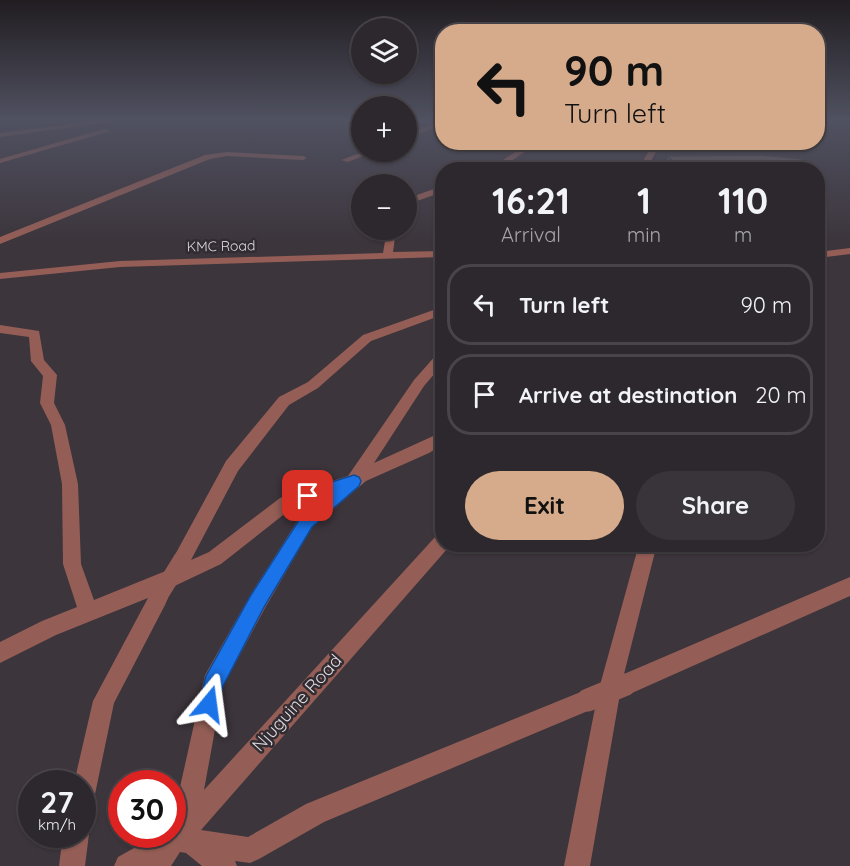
<!DOCTYPE html>
<html lang="en">
<head>
<meta charset="utf-8">
<style>
	:root { --surface:#2d282d; --page:#393439; --text:#f1f3f6; --muted:#a7a6aa; --line:#484449; --accent:#d6ab8b }
	body { margin:0; font-family:Quicksand,sans-serif; background:var(--page); color:var(--text); height:100vh; display:flex; flex-direction:column; font-size:22px; white-space:nowrap }
	* { box-sizing:border-box; margin:0 }
	p { font-size:20px; color:var(--muted) }
	.icon { flex:none; width:33px; height:33px; fill:none; stroke:currentColor; stroke-width:2; stroke-linecap:round; stroke-linejoin:round }
	.map { position:relative; flex:1; overflow:hidden }
	.details { position:absolute; left:435px; top:162px; width:390px; height:390px; display:flex; flex-direction:column; background:var(--surface); border-radius:24px; box-shadow:0 2px 4px #0004,0 0 0 2px var(--line) }
	.details>* { flex:none }
	.hud { position:absolute; left:435px; top:24px; width:390px; height:126px; border-radius:24px; box-shadow:0 2px 4px #0004,0 0 0 2px var(--line); background:#d6ab8b; color:#111; overflow:hidden }
	.buttons { position:absolute; left:351px; top:18px; display:grid; gap:12px }
	.buttons a { display:grid; place-items:center; width:66px; height:66px; border-radius:50%; background:var(--surface); box-shadow:0 2px 4px #0004,0 0 0 2px var(--line); font-size:30px }
	.speed { position:absolute; left:18px; top:770px; display:flex; gap:12px; font-size:30px; font-weight:700; text-align:center }
	.speed>* { display:grid; place-content:center; width:78px; height:78px; border-radius:50%; background:var(--surface); box-shadow:0 2px 4px #0004,0 0 0 2px var(--line); line-height:1 }
	.speed small { font-size:15px; font-weight:400 }
	.speed .limit { border:9px solid #d22; background:#fff; color:#111 }
	.pin { position:absolute; display:grid; place-items:center; width:51px; height:51px; color:#fff; margin:-26px; border-radius:12px; box-shadow:0 3px 9px #0006 }
	.me { position:absolute; width:66px; margin:-33px; rotate:16deg; stroke-linejoin:round; filter:drop-shadow(0 0 4px #0008) }
	.turn { display:flex; align-items:center; gap:21px; height:126px; padding:0 30px; font-size:27px }
	.turn .icon { width:78px; height:78px; stroke-width:2.5 }
	.turn b { display:block; font-size:42px; line-height:51px }
	.eta { display:flex; justify-content:space-evenly; align-items:center; height:102px; text-align:center }
	.eta b { font-size:36px; font-weight:700; line-height:42px }
	.cta { display:flex; gap:12px; margin-top:auto; padding:12px 30px }
	.cta a { flex:1; height:69px; border-radius:36px; background:var(--accent); color:#111; font-size:24px; font-weight:700; line-height:69px; text-align:center }
	.cta a+a { background:var(--page); color:var(--text) }
	ul { padding:0; list-style:none }
	li { display:flex; align-items:center; gap:18px; height:81px; margin:0 12px 9px; padding:0 18px; border:3px solid var(--line); border-radius:24px }
	li div { flex:1 }
	li b { display:block; font-size:22px }
	li em { font-style:normal }
	.map>svg:first-child { display:block }
</style>
</head>
<body>
<div class="map">
<svg width="850" height="866" viewBox="0 0 850 866">
	<rect width="100%" height="100%" fill="#3c353c"/>
	<g fill="none" stroke-linecap="round" stroke-linejoin="round">
		<path fill="#945e56" fill-rule="evenodd" d="M114,119H130L0,137V133Z
			M442,121V125L406,139V134Z
			M104,129L111,131L0,163V159Z
			M530,142H539L498,170H488Z
			M654,142H661L651,161L655,170H647L643,161Z
			M227,152L303,156L307,158L303,160L227,156L210,159L0,244V237L205,155Z
			M363,152H373L348,162L341,160Z
			M442,186V192L406,205V199Z
			M387,230H396L393,252L442,251V257L120,267L0,279V273L120,261L383,253Z
			M850,248V254L818,258V252Z
			M442,307V315L371,341L318,388L289,405L238,471L191,560L209,552L280,498L348,476L414,380L437,354L442,353V365L424,386L374,463L442,432V445L429,453L366,481L312,527L265,608L223,686L204,790L436,536L442,534V544H450L448,548L201,830L248,837L306,804L588,689L596,692L597,696L639,544H657L624,674L850,577V596L632,693L624,696L620,694L590,866H564L595,708L324,822L259,859L250,863L235,861L237,866H202L186,853L180,852L171,866H114L118,857L159,834H172V823L205,675L251,594L300,517L322,498L292,508L221,564L164,591L168,598L165,605L114,703L94,799L91,808L82,811V783H74L93,701L148,598L56,635L0,663V642L42,621L77,607L63,564L62,484L51,425L40,403L43,376L31,361L29,337L0,333V325L39,331L44,360L57,375L54,403L65,425L78,484L81,564L94,600L178,566L173,559L176,553L226,461L279,397L308,382L363,335Z
			M82,824L89,834L85,866H59L63,834H82Z"/>
		<path stroke="#945e56" stroke-width="17" d="M158,598L182,559"/>
		<path stroke="#945e56" stroke-width="23" d="M588,700L624,685"/>
	</g>
	<path fill="#564d4b" d="M668,156L801,166L800,170H676L667,160Z"/>
	<path fill="#645a57" stroke="#463f3d" stroke-width="1.5" d="M760,155L802,159L801,166L772,168L774,170H681L668,156Z"/>
	<linearGradient id="sky" x2="0" y2="1"><stop stop-color="#211d21"/><stop offset="0.5" stop-color="#505161"/><stop offset="1" stop-color="#505161" stop-opacity="0"/></linearGradient>
	<rect width="850" height="240" fill="url(#sky)"/>
	<path fill="#1a73e8" stroke="#114b97" stroke-width="1.5" d="M354,475L359,477L361,481L359,486L312,527L264,607L223,686L216,711L209,714L202,711L199,704L206,676L251,595L301,517L325,497L308,502L303,500L301,496L303,491Z"/>
	<g text-anchor="middle" stroke-width="5" stroke-linejoin="round" paint-order="stroke">
		<g font-size="14" fill="#dedade" stroke="#312b32">
			<text transform="translate(221 246) rotate(-1)" y="5">KMC Road</text>
		</g>
		<g font-size="18" fill="#dedade" stroke="#312b32">
			<text transform="translate(297 703) rotate(-48)" y="6">Njuguine Road</text>
		</g>
	</g>
</svg>
<div class="buttons">
<a><svg class="icon" aria-label="layers" viewBox="0 0 24 24"><path d="M12 4l9 5-9 5-9-5zM3 14l9 5 9-5"/></svg></a>
<a>+</a>
<a>−</a>
</div>
<div class="speed"><div>27<small>km/h</small></div><div class="limit">30</div></div>
<div class="pin" style="left:308px;top:496px;background:#d93025"><svg class="icon" aria-label="arrive" viewBox="0 0 24 24"><path d="M6 21V4h12l-3 4 3 4H6"/></svg></div>
<svg class="me" style="left:209px;top:704px" viewBox="-20 -20 40 40"><path d="M0-17L14 15 0 8-14 15z" fill="#1a73e8" stroke="#fff" stroke-width="4"/></svg>
<div class="hud">
<div class="turn"><svg class="icon" aria-label="left" viewBox="0 0 24 24"><path d="M17 20v-9H6M10 6l-5 5 5 5"/></svg><div><b>90 m</b>Turn left</div></div>
</div>
<section class="details">
<div class="eta">
<div><b>16:21</b><p>Arrival</p></div>
<div><b>1</b><p>min</p></div>
<div><b>110</b><p>m</p></div>
</div>
<ul>
<li><svg class="icon" aria-label="left" viewBox="0 0 24 24"><path d="M17 20v-9H6M10 6l-5 5 5 5"/></svg><div><b>Turn left</b></div><em>90 m</em></li>
<li><svg class="icon" aria-label="arrive" viewBox="0 0 24 24"><path d="M6 21V4h12l-3 4 3 4H6"/></svg><div><b>Arrive at destination</b></div><em>20 m</em></li>
</ul>
<div class="cta"><a>Exit</a><a>Share</a></div>
</section>
</div>
</body>
</html>
